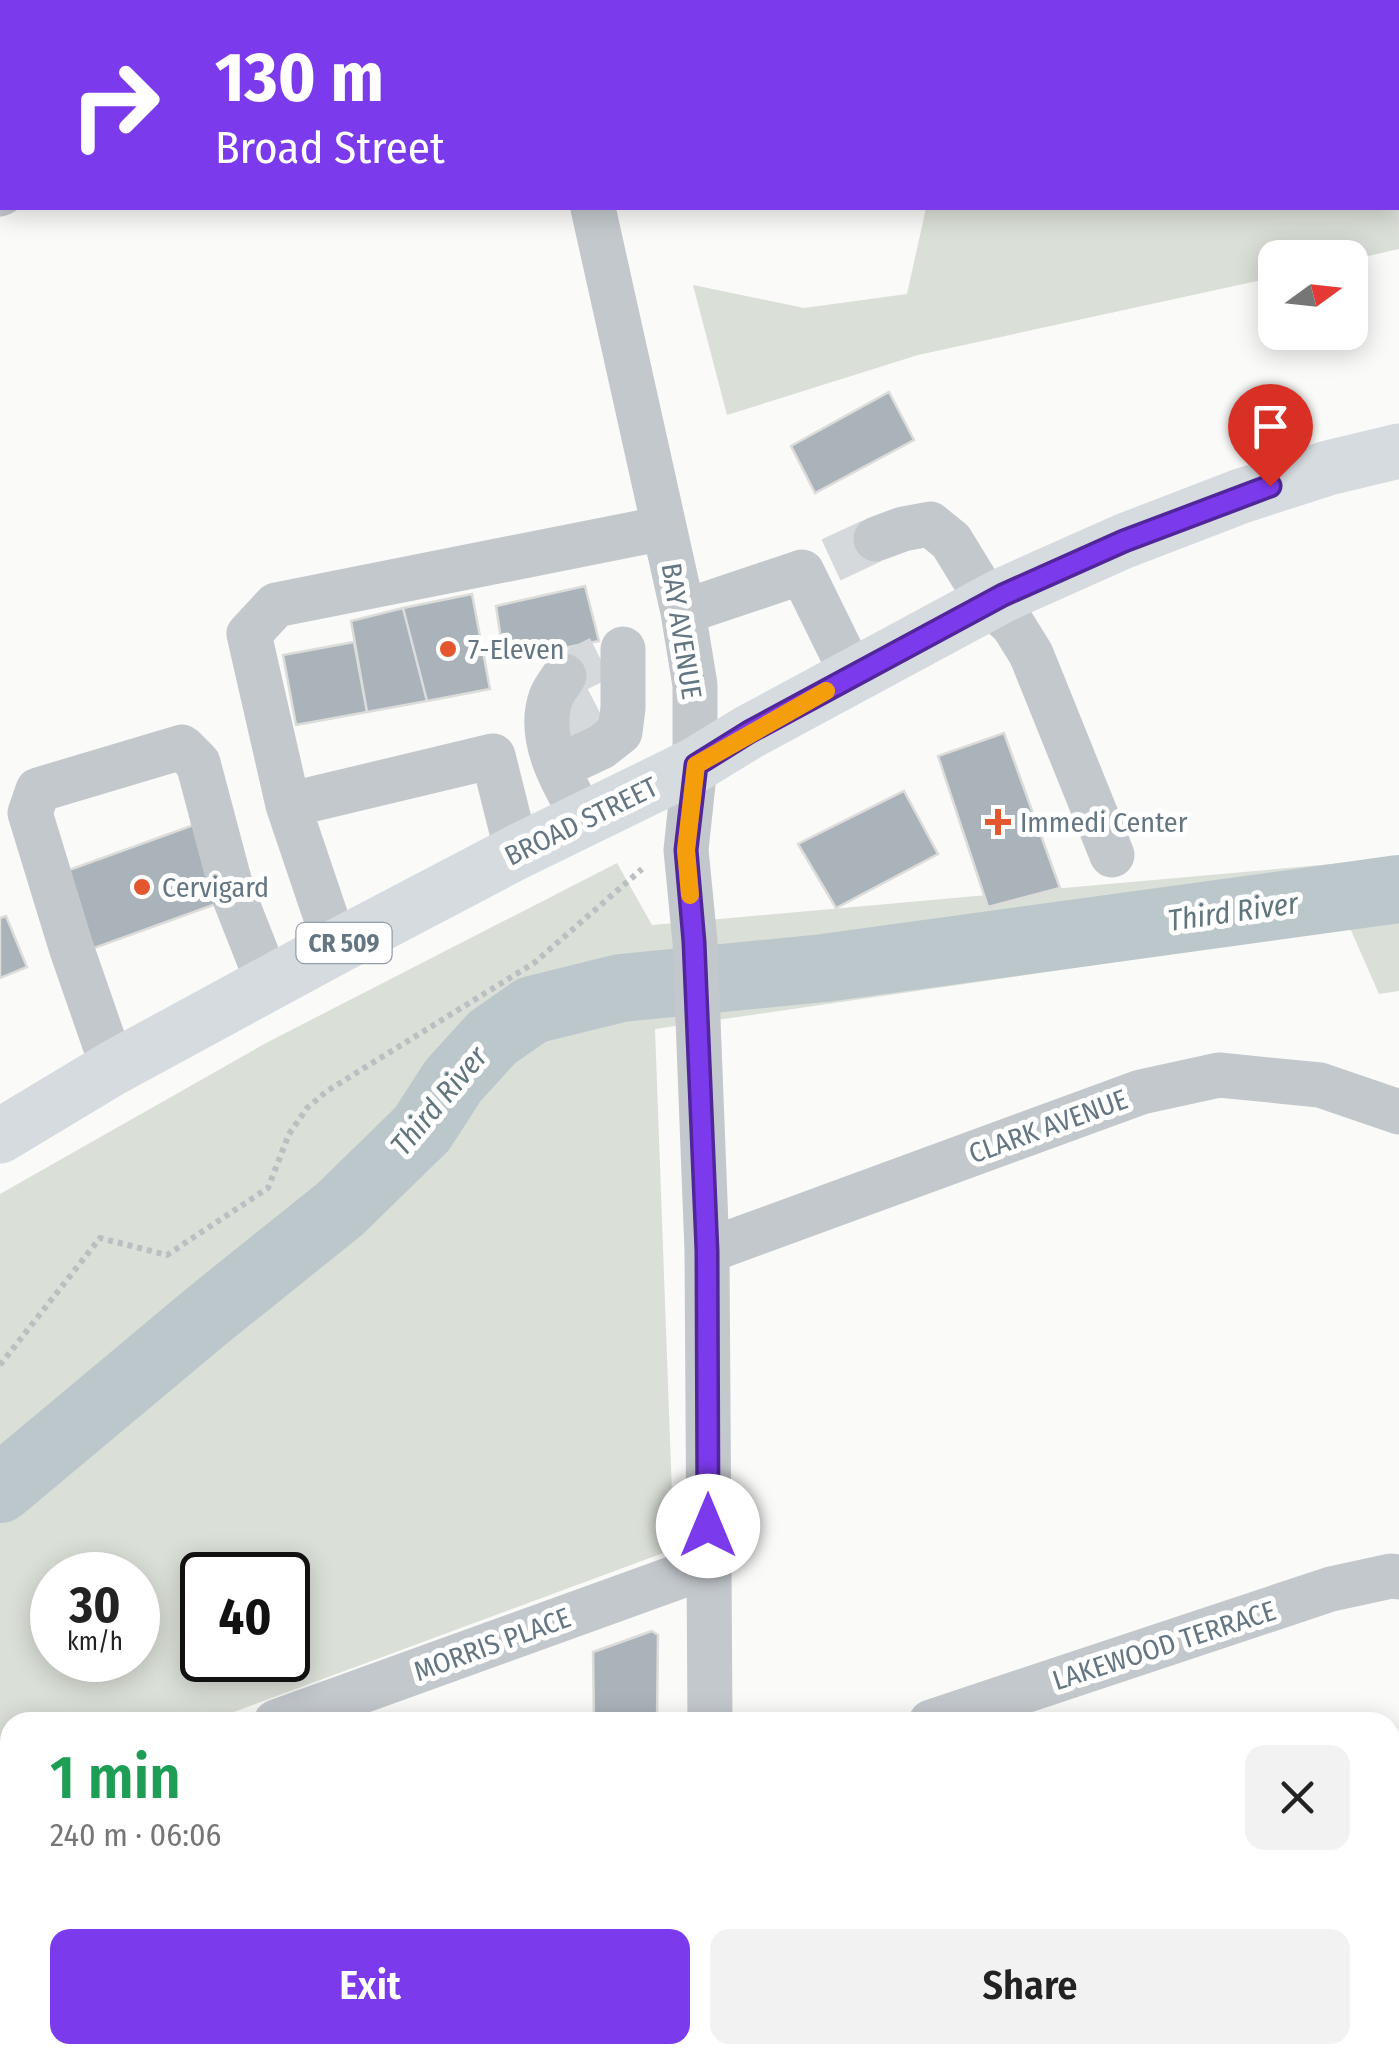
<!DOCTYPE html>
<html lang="en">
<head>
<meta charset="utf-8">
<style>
	:root { --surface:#fff; --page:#f2f2f2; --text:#222; --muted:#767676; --accent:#7c3aed }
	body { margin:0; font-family:"Fira Sans Condensed",sans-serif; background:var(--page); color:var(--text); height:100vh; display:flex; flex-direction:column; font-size:38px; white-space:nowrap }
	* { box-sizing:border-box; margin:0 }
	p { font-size:32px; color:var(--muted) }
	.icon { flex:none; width:55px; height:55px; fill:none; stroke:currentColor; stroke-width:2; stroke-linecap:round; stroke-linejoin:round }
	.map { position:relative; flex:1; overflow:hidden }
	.details { position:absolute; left:0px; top:1712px; width:1400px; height:352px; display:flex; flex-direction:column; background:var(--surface); border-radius:30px 30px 0 0; box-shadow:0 5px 25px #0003 }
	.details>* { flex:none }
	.top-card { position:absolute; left:0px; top:0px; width:1400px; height:210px; box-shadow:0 5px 25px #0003; background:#7c3aed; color:#fff; overflow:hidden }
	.needle { width:65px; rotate:75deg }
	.buttons { position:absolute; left:1258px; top:240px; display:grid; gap:20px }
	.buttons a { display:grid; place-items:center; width:110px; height:110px; border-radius:20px; background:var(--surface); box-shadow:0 5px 25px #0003; font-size:50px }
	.speed { position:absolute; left:30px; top:1552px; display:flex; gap:20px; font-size:50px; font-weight:700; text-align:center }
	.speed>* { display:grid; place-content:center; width:130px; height:130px; border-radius:50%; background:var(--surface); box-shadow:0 5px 25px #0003; line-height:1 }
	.speed small { font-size:25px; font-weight:400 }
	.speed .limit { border:5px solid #111; border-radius:15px; background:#fff; color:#111 }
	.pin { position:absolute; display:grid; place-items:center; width:85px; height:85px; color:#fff; margin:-102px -42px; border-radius:50% 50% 50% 0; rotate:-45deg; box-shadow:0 0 10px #0007 }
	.pin .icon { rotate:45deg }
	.me { position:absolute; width:110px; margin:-55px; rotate:0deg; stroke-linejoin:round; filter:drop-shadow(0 0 8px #0008) }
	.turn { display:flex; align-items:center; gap:35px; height:210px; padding:0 50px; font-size:45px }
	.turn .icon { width:130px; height:130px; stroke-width:2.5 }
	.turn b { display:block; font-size:70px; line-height:85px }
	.round { display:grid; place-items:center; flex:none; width:105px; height:105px; border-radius:20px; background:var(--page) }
	.headline { display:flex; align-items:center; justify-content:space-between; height:170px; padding:0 50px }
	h1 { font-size:60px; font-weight:600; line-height:75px; color:#1e9e55 }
	.action { display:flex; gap:20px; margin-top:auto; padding:20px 50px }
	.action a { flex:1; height:115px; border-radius:20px; background:var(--accent); color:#fff; font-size:40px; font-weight:600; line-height:115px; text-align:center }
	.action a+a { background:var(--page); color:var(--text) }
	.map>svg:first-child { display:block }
</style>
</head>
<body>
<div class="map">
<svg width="1399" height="2064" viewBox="0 0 1399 2064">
	<rect width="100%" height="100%" fill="#fafaf8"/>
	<path fill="#dadfd7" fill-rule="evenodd" d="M1398,94L1399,249L1350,260V258H1275V277L918,355L727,415L693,285L804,308L907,294L926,208H1398Z
		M1399,858V991L1379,994L1350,928L655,1029L674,1549L207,1722H10V1796L0,1800V1194L266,1043L617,863L652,925ZM52,1575H138V1660H52ZM202,1575H288V1660H202Z"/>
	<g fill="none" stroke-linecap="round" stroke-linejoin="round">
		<path stroke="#bbc7cb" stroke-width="68" d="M0,1489L208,1315L340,1209L422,1129L453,1081L492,1038L532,1010L621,988L824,968L1399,889"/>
	</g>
	<path fill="#aab3b9" stroke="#dcdcda" stroke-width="2.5" d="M889,392L914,440L815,493L791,446Z
		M585,586L599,641L504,660L496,606Z
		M472,594L490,689L427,701L403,608Z
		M403,608L427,701L367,712L351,621Z
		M354,642L367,712L296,725L283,655Z
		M1004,733L1060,888L988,907L938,756Z
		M904,791L938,854L836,908L798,844Z
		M199,823L227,900L86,951L58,874Z
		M6,916L27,967L0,978V918Z
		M652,1631L658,1635L657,1722H594L593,1652Z
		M10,1883V1965L0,1969V1887Z
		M93,2055H172L175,2064H96Z"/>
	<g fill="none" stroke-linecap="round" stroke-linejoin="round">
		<path stroke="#d5d9db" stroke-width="45" stroke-dasharray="45 22" stroke-linecap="butt" d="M831,560L876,539
			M564,676L600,658
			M564,724L597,707"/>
		<path stroke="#bbbfc2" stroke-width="6" stroke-dasharray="5 5" stroke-linecap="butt" d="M0,1365L100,1238L167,1255L268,1188L289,1134L307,1108L327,1091L534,963L642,869"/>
		<path stroke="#c3c8cc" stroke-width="45" d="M546,0L547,2
			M783,2L784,0
			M0,194L2,193
			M593,208L683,612L695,685V765L686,850L695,942L707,1251L710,1722
			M876,539L903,529L930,524L951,541L989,603L1013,625L1031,654L1112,855
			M683,612L802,572L853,676
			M564,676C560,682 554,690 551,697C536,739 564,784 584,819
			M558,767L601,747L620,732L623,708V649
			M288,805L336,947
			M517,852L493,756L288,805L249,634L276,605L664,528
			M113,1068L71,947L30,813L38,790L182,747L198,763L232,891L269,985
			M707,1251L1141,1092L1219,1075L1320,1085L1399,1112
			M276,1722L708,1566
			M931,1722L1331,1589L1391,1576L1399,1577
			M0,1823L10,1819
			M1390,1975L1399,1952
			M712,2064V2055
			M1355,2064L1358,2055"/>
		<path stroke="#d6dbdf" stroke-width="55" d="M0,1136L113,1068L336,947L517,852L695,765L749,732L1003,595L1124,541L1241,496L1328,468L1399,451"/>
	</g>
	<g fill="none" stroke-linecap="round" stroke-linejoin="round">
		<g stroke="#51269a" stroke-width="25">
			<path id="route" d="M708,1526L707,1251L694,942L686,850L696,765L749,732L1003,595L1124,541L1270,486"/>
		</g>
		<use href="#route" stroke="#7c3aed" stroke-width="18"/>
		<path stroke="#f59e0b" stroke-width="18" d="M690,895L686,850L696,765L826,691"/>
	</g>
	<g fill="#e4572e" stroke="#fff" stroke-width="4">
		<circle cx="448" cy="649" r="10"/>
		<path d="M993 807h10v10h10v10h-10v10h-10v-10h-10v-10h10z"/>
		<circle cx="142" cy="887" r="10"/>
	</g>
	<g text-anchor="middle" stroke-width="10" stroke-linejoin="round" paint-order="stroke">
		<rect fill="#fff" stroke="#939fa8" stroke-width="2.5" x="296.5" y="923" width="95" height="40" rx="8"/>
		<g font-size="25" font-weight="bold" fill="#657683">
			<text x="344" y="952">CR 509</text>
		</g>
		<g font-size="28" fill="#657683" stroke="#fff">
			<text transform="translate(682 631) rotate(81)" y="10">BAY AVENUE</text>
			<text transform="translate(581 821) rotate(-26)" y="10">BROAD STREET</text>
			<text transform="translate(1048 1126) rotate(-20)" y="10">CLARK AVENUE</text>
			<text transform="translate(492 1644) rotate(-20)" y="10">MORRIS PLACE</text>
			<text transform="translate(1164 1645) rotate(-18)" y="10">LAKEWOOD TERRACE</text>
		</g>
		<g font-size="28" fill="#657683" stroke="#fff" text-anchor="start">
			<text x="468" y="659">7-Eleven</text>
			<text x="1020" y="832">Immedi Center</text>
			<text x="162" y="897">Cervigard</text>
		</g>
		<g font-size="30" font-style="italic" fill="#60757c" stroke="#fff">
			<text transform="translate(1233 912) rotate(-8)" y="10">Third River</text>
			<text transform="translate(439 1101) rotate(-50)" y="10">Third River</text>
		</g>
	</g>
</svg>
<div class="buttons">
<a><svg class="needle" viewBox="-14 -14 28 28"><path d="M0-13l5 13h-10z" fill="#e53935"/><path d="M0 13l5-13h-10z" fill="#767676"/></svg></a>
</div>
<div class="speed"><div>30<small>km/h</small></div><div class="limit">40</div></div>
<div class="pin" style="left:1270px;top:486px;background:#d93025"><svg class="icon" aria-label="arrive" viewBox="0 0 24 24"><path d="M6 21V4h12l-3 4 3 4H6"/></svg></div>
<svg class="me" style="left:708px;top:1526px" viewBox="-20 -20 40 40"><circle r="19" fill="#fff"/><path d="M0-13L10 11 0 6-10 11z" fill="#7c3aed"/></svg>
<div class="top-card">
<div class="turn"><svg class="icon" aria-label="right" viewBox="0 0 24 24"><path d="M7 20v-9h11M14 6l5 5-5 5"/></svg><div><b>130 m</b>Broad Street</div></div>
</div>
<section class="details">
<div class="headline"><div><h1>1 min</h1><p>240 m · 06:06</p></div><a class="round"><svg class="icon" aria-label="close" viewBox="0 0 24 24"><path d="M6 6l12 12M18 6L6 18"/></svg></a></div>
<div class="action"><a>Exit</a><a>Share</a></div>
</section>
</div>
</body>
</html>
